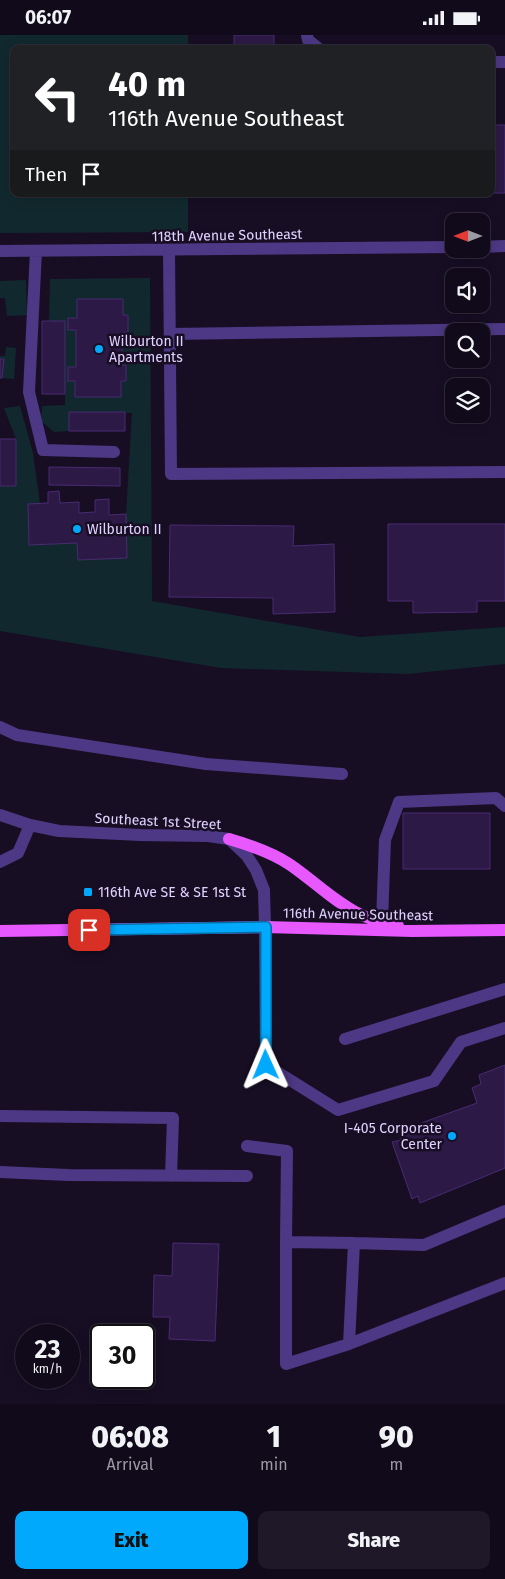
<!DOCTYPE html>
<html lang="en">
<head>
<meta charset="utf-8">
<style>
	:root { --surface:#110a1b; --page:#1e1828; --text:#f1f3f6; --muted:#9c9aa3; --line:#302b3a; --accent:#00a9fc }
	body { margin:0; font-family:"Fira Sans",sans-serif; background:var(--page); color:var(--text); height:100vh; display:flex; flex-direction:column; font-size:19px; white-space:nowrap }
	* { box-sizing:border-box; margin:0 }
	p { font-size:16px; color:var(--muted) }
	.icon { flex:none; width:28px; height:28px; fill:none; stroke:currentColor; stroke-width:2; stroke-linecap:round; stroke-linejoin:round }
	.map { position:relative; height:1369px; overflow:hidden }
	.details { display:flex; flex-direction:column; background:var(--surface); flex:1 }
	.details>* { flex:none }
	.banner { position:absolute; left:10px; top:10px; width:485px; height:152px; border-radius:10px; box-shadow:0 2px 12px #0003,0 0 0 1px var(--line); background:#202124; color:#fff; overflow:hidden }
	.needle { width:32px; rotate:270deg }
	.buttons { position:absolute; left:445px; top:178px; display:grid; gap:10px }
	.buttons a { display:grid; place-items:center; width:45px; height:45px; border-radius:10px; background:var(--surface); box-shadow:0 2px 12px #0003,0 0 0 1px var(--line); font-size:25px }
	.speed { position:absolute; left:15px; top:1289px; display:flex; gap:10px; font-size:25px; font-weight:700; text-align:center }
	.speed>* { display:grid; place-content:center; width:65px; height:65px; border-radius:50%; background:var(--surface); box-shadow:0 2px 12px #0003,0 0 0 1px var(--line); line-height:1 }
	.speed small { font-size:12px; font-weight:400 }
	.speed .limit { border:2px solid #111; border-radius:8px; background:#fff; color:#111 }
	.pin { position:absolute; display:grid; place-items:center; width:42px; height:42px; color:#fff; margin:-21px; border-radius:10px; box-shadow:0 2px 8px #0006 }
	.me { position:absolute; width:55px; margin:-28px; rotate:359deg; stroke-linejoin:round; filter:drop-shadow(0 0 4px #0008) }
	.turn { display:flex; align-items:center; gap:18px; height:105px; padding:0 15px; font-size:22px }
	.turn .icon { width:65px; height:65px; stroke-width:2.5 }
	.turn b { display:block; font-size:35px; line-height:42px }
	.then { display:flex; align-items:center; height:48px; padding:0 15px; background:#0003; gap:10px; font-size:19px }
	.eta { display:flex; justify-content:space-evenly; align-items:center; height:85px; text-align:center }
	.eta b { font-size:30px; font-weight:800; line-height:35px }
	.action { display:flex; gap:10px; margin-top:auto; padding:10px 15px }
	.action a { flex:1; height:58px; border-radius:10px; background:var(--accent); color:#111; font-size:20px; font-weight:800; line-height:58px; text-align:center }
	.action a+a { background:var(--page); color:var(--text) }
	.status { display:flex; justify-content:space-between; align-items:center; height:35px; padding:0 25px; background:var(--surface); direction:ltr }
	.status svg { height:14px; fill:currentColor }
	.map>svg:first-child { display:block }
</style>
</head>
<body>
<div class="status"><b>06:07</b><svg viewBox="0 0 49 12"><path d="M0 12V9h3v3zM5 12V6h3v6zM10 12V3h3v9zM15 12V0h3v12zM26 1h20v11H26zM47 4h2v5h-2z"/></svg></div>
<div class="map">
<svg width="505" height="1369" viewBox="0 0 505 1369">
	<rect width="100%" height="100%" fill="#170e24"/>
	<path fill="#11292e" d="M0,0H188V14H14V159H188V197L0,198Z
		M150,243L152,566L360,602L505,592V629L407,639L221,633L0,596V451H16V404L4,373L20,371L33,418L40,469H28L29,510L77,508L78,525L127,523L126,479L132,378L69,377V396L54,397L41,386L42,371L65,370V286H49L50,244Z
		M26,245L27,280L7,281L5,263H0V246Z
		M6,312L16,313L14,344L2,343L4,325L0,324V321H5Z"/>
	<path fill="#2d1946" stroke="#492b72" d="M234,0H274V14H234Z
		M491,90H505V158H491Z
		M77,264H123V280H128V297L122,298V330H126V346H121V362H75V346H68V332H76V295H68V283H77Z
		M42,286H65V359H42Z
		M0,324H4L2,343H0Z
		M69,377H125V396H69Z
		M0,404H16V451H0Z
		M49,432L120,433V451L49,450Z
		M59,456L60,468L79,467V478L95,477V465L109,464V480L126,479L127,523L78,525L77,508L29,510L28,469L48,468V457Z
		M388,489H505V566H477V577L413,578V566H388Z
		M170,490L294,491L293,511L334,509L335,577L273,579V563L169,562Z
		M403,778H490V834H403Z
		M505,1030V1133L420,1168L418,1161L412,1164L392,1107L401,1105L399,1096L477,1068L472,1053L481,1049L479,1040Z
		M173,1208L219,1209L215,1306L169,1304L170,1282H153L154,1240L172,1241Z"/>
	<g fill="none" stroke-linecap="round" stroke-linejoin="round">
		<path stroke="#4c3884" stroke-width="12" d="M307,0L308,5L319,14
			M491,27H505
			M481,212L505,211
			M0,216L454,212
			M36,216L29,357L43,415L114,417
			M169,216L171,439L505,437
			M170,299L505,294
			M0,692L17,700L206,729L342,739
			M0,780L30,790L59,796L140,800L208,801L229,804L247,821L256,835L264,855L265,892L266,1030L338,1075L434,1046L461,1007L505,993
			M0,827L18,818L30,790
			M382,886L385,805L399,767L496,763L505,771
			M345,1004L505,954
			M0,1081L173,1083L171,1141
			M247,1111L287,1116L286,1207
			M0,1137L68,1140L247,1141
			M354,1208L424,1210L505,1176
			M349,1309L354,1208L286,1207V1329L349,1309L505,1248"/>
		<path stroke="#e758ff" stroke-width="12" d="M229,804C250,810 271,817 289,829C313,845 334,867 361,880C373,885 386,887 398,891
			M0,896L265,892L412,896L505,895"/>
	</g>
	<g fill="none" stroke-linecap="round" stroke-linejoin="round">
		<g stroke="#006ea4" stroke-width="12">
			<path id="route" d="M89,895L266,892V1030"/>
		</g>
		<use href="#route" stroke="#00a9fc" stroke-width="9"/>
	</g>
	<g fill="#00a9fc" stroke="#170e24" stroke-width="2">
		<circle cx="99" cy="314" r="5"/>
		<circle cx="77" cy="494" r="5"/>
		<rect x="83" y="852" width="10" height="10" rx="2.5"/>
		<circle cx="452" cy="1101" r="5"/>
	</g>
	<g text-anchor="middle" stroke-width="5" stroke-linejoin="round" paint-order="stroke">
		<g font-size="14" fill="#e1d1ff" stroke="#170e24">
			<text transform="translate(227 200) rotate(-1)" y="5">118th Avenue Southeast</text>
			<text transform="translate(158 786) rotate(3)" y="5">Southeast 1st Street</text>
			<text transform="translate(358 879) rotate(1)" y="5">116th Avenue Southeast</text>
		</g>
		<g font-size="14" fill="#e1d1ff" stroke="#170e24" text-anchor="start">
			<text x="109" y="311">Wilburton II<tspan x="109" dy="16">Apartments</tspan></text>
			<text x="87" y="499">Wilburton II</text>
			<text x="98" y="862">116th Ave SE &amp; SE 1st St</text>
			<text x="442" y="1098" text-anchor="end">I-405 Corporate<tspan x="442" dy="16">Center</tspan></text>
		</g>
	</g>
</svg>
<div class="buttons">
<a><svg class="needle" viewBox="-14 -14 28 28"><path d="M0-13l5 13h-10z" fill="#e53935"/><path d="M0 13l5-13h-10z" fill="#9c9aa3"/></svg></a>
<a><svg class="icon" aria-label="sound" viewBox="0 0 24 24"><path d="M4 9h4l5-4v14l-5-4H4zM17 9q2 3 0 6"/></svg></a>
<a><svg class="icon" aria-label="search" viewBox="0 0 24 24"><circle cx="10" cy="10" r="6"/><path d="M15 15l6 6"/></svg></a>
<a><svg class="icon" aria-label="layers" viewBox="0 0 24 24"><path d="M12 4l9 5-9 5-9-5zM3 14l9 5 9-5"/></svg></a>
</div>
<div class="speed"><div>23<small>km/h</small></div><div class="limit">30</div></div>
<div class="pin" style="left:89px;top:895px;background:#d93025"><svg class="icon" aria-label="arrive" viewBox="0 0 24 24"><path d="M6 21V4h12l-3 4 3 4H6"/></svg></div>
<svg class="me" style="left:266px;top:1030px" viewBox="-20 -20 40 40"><path d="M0-17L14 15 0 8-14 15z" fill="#00a9fc" stroke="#fff" stroke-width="4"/></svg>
<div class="banner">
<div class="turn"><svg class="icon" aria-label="left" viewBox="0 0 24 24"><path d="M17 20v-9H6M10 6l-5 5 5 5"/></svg><div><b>40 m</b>116th Avenue Southeast</div></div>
<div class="then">Then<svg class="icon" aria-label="arrive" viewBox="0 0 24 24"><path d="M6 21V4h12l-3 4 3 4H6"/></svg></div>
</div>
</div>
<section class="details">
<div class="eta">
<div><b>06:08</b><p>Arrival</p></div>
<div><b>1</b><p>min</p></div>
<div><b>90</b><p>m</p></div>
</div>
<div class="action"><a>Exit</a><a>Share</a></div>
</section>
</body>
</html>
